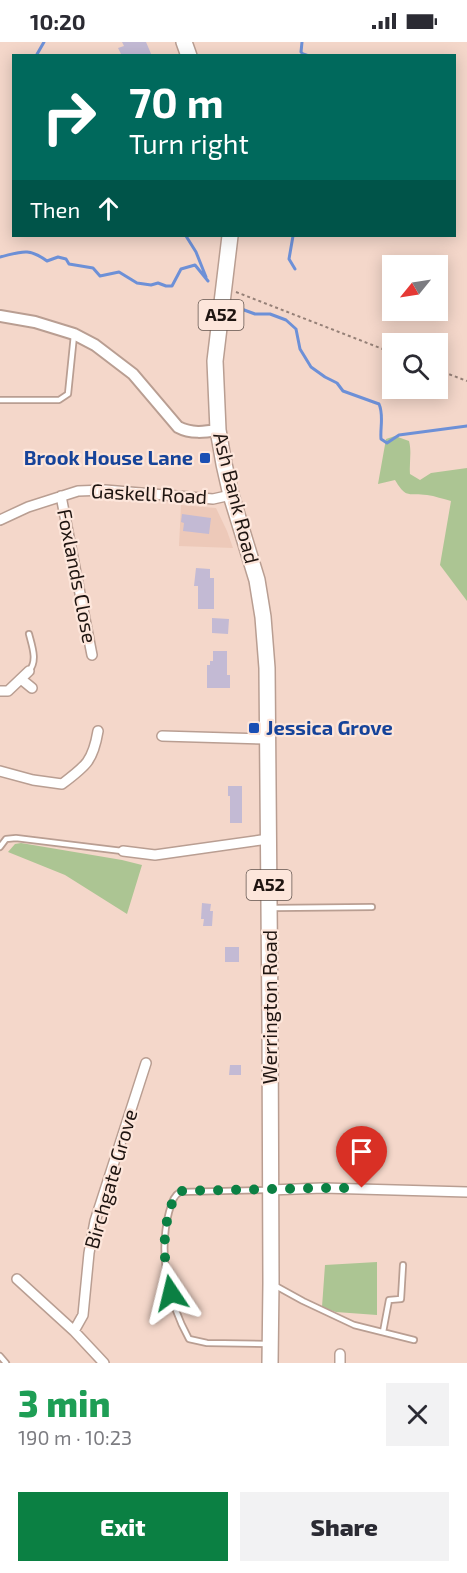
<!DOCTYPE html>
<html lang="en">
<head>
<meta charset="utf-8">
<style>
	:root { --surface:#fff; --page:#f2f2f3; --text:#2b2b33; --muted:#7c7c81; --accent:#0b8043 }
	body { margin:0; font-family:"Exo 2",sans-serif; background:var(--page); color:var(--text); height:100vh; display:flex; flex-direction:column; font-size:22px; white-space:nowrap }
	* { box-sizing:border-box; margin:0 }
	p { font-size:20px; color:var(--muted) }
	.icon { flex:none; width:33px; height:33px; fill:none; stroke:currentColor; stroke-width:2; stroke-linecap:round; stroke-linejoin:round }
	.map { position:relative; height:1321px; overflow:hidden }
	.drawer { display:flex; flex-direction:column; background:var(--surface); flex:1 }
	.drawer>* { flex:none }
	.hud { position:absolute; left:12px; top:12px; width:444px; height:183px; border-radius:0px; box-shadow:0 3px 15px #0003; background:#00695c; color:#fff; overflow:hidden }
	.needle { width:39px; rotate:240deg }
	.fabs { position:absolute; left:382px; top:213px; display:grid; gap:12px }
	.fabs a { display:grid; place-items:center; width:66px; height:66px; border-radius:0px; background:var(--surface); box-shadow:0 3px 15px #0003; font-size:30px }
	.pin { position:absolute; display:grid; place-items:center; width:51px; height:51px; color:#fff; margin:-62px -26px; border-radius:50% 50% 50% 0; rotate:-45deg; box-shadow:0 0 6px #0007 }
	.pin .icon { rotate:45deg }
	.me { position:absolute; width:66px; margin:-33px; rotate:350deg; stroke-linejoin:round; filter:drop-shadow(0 0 4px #0008) }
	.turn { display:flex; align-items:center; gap:21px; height:126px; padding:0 18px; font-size:27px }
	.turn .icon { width:78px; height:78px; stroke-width:2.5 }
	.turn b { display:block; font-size:42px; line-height:51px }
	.then { display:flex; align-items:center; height:57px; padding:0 18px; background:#0003; gap:12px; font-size:22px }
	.round { display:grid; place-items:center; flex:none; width:63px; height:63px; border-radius:0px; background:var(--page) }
	.headline { display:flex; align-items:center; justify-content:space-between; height:102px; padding:0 18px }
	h1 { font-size:36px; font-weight:800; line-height:45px; color:#1e9e55 }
	.action { display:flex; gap:12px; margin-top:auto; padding:12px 18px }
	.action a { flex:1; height:69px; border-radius:0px; background:var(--accent); color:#fff; font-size:24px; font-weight:800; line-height:69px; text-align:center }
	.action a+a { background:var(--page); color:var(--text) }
	.status { display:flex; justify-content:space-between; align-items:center; height:42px; padding:0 30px; background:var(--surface); direction:ltr }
	.status svg { height:16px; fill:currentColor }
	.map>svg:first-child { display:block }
</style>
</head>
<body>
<div class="status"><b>10:20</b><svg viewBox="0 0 49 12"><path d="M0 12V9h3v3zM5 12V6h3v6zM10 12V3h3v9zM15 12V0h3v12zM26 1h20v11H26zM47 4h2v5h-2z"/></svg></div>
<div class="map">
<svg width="467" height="1321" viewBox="0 0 467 1321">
	<rect width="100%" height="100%" fill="#f4d7ca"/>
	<path fill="#edc9b9" d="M181,463L216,466L227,489L233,506L179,504Z"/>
	<path fill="#acc593" d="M395,394L409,399C412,410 409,421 410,432L420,438L431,431L467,426V559L440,523L451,459C443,457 435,454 427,453C408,450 407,458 395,438L378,442L386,397Z
		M21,801L122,818L142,823L127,872L65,833L8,810L15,802Z
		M377,1220V1273L336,1270L322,1265L325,1223Z"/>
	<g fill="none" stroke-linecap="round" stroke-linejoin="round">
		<path stroke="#6d90d7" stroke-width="3" d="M302,0L301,10L303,12L309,14
			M36,14L44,0
			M186,194L196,210L206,235
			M293,194L289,217L295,227
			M0,215C21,210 28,205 47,219L58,215L66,217L69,222L93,226L100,234L119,230L137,241L151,243L158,241L166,244H172L181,227L195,223L208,239
			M236,265L255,272H270L286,278L296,287L300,307L311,325L325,335L337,341L343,349L379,362C384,373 380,385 381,397L387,401L399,393L467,384"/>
	</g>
	<path fill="#c3bad4" d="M122,0H146L152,14H122L118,6L124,4Z
		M182,472L211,476L209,492L183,489L184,481L181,480Z
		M196,526L210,527V536H214V567H198V544H194Z
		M212,576L229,577L228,592L212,591Z
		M213,609H227V633H230V646H207V623H210V619H213Z
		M228,744H242V781H230V754H228Z
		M202,861L211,862L210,869H213L212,884H203L204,877H201Z
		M225,905H239V920H225Z
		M230,1023H241V1033H229Z"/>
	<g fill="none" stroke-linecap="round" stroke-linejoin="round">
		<g stroke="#b99e92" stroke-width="8">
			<path id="service" d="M0,358H59L68,352L74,293
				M29,629C38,619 32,604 29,592
				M0,805L6,797L16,796L122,809
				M273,866L372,865
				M274,1243L303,1259L354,1283L414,1298
				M383,1290L389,1258L401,1257L403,1223
				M268,1302L207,1301L189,1297C168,1259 158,1212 169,1170C172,1161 173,1154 180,1150L269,1148
				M0,1314L6,1321"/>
		</g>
		<g stroke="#b99e92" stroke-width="12">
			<path id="minor" d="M61,454L92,613
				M0,478L28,465L78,449L105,448L213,457L231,453
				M21,637L32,646
				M0,649H8L29,629
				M162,694L267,697
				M0,729L33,738L62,742C86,724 93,719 98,689
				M123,809L155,813L268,797
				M270,1148L323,1146L467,1150
				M17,1237L74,1289L104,1321
				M74,1289L83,1273L89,1211L95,1179L146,1021
				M340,1312V1321"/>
		</g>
		<g stroke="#b99e92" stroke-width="14">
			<path id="tertiary" d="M0,274L35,280L74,292L95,303L133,332L178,385C191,392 205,390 218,388"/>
		</g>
		<g stroke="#b99e92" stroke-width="18">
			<path id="trunk" d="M184,0L189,14
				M230,194L215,319L218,388L224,422L231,453L257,538L263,575L267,626L270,978L271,1241L270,1321"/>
		</g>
		<path stroke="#958077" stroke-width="2" stroke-dasharray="3 3" stroke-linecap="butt" d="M236,250L393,311
			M438,328L467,339"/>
		<use href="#service" stroke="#fff" stroke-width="4.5"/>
		<use href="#minor" stroke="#fff" stroke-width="9"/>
		<use href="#tertiary" stroke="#fff" stroke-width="10"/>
		<use href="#trunk" stroke="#fff" stroke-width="15"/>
	</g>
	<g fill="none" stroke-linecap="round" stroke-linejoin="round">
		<path stroke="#0b8043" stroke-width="10" stroke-dasharray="0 18" d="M171,1251C164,1224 162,1197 169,1170C172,1162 173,1155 180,1149L323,1146H362"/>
	</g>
	<g fill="#1a4fb4" stroke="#fde6db" stroke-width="2">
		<rect x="199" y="410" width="12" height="12" rx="3"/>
		<rect x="248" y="680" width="12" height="12" rx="3"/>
	</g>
	<g text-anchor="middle" stroke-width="4.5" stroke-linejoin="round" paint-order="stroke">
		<g fill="#fde6db" stroke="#62544e" stroke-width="1.5">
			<rect x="198.5" y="258" width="45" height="30" rx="4.5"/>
			<rect x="246.5" y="828" width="45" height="30" rx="4.5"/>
		</g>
		<g font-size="18" font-weight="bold" fill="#1f1511">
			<text x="221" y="279">A52</text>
			<text x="269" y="849">A52</text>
		</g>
		<g font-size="20" font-weight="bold" fill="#164399" stroke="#fde6db" text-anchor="end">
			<text x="193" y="423">Brook House Lane</text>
			<text x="266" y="693" text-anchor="start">Jessica Grove</text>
		</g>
		<g font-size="20" fill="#1f1511" stroke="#fde6db">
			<text transform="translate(149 452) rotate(3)" y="7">Gaskell Road</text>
			<text transform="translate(236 456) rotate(76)" y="7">Ash Bank Road</text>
			<text transform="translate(77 534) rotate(79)" y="7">Foxlands Close</text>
			<text transform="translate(270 965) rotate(-90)" y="7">Werrington Road</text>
			<text transform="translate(111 1137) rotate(-74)" y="7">Birchgate Grove</text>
		</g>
	</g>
</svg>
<div class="fabs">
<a><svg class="needle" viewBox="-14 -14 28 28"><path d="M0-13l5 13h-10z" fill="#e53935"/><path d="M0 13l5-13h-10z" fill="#7c7c81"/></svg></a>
<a><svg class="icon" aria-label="search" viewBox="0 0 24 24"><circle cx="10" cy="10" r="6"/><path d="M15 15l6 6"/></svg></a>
</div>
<div class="pin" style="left:362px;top:1146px;background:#d93025"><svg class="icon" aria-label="arrive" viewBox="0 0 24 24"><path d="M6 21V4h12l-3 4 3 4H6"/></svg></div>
<svg class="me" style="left:171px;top:1251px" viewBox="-20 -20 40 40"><path d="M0-17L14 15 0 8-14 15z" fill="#0b8043" stroke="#fff" stroke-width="4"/></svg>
<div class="hud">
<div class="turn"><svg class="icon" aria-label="right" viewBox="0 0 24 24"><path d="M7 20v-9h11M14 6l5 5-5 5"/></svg><div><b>70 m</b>Turn right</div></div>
<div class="then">Then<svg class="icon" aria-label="ahead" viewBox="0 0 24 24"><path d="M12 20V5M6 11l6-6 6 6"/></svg></div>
</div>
</div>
<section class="drawer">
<div class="headline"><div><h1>3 min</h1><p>190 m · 10:23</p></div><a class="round"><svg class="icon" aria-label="close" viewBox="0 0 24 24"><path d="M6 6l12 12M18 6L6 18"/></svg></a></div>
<div class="action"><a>Exit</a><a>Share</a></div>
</section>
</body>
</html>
